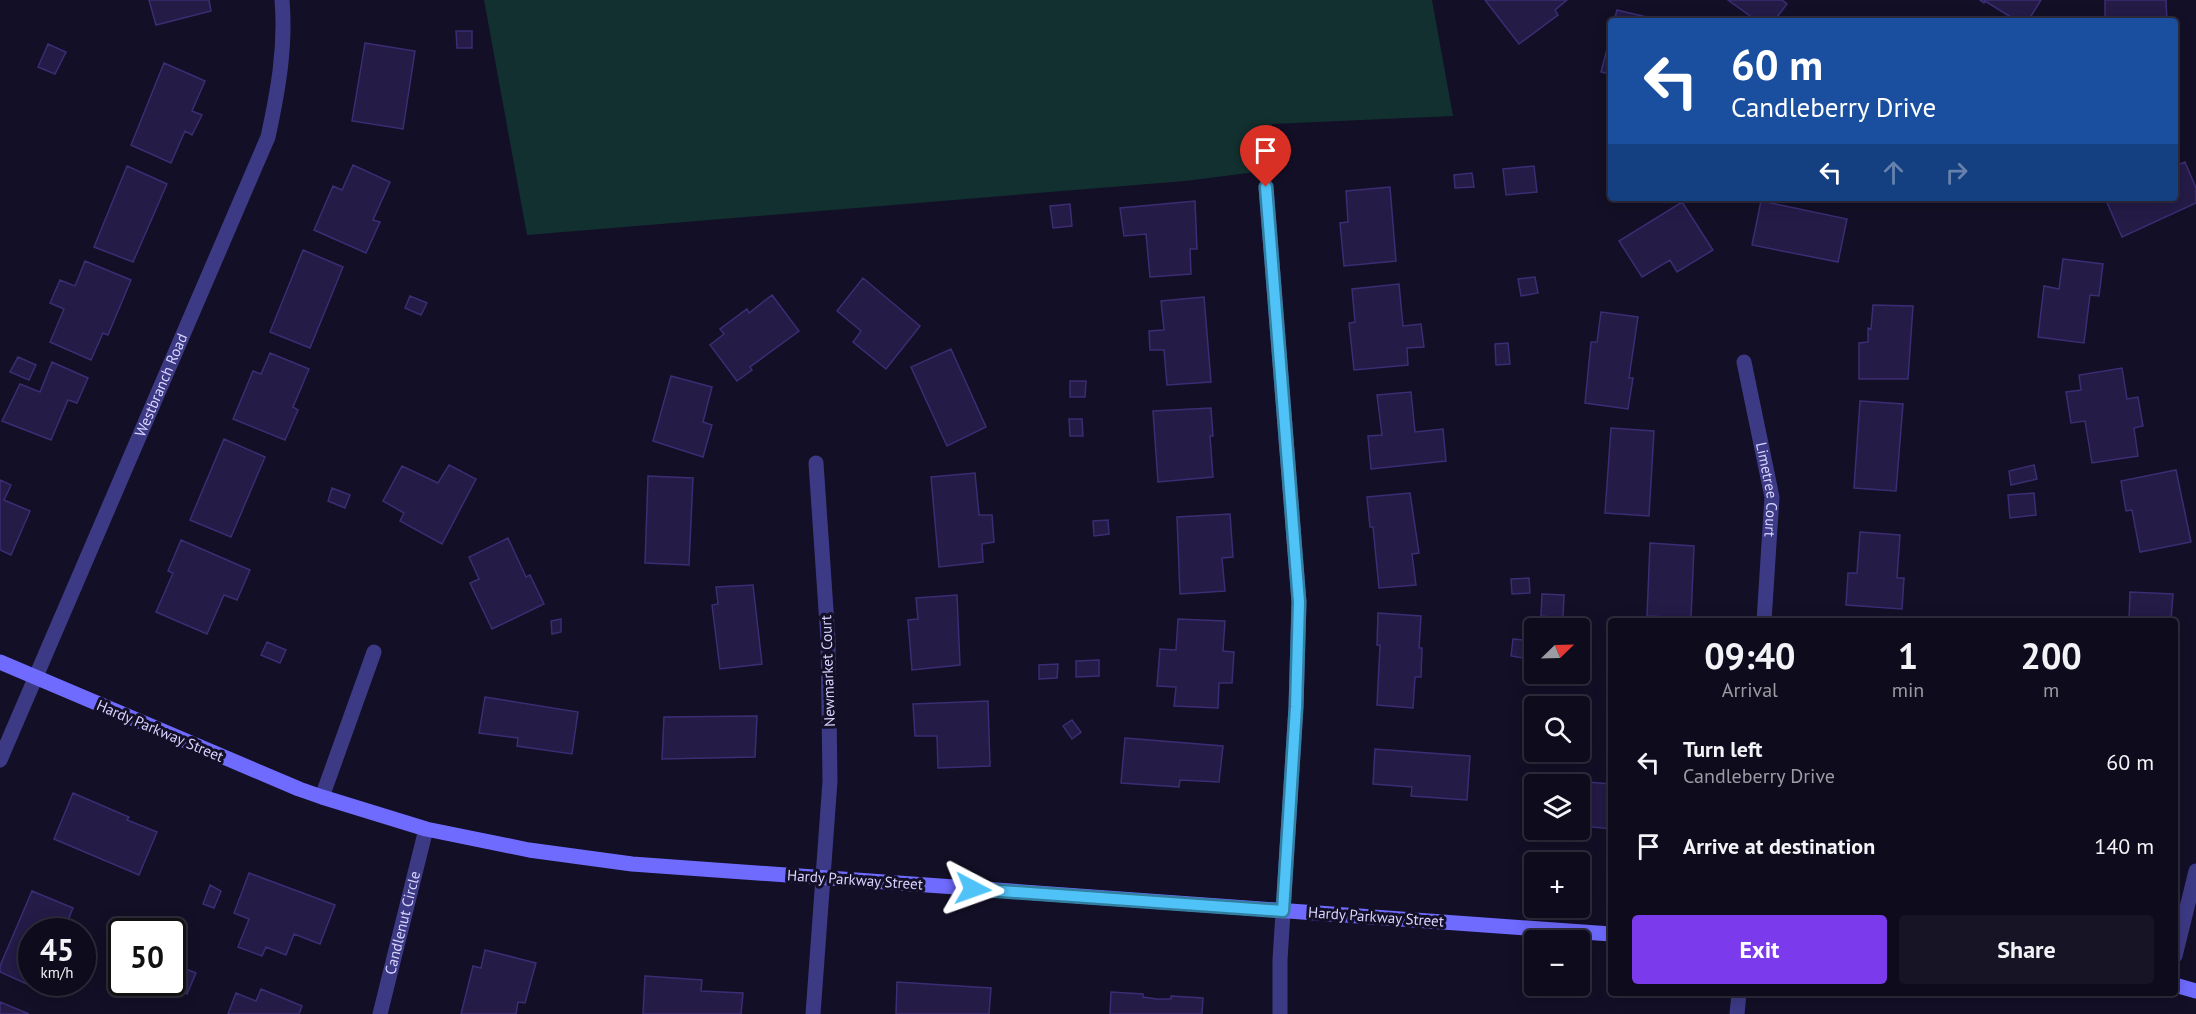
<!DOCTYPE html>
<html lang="en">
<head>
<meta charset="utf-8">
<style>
	:root { --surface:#0e0b1c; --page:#171425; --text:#f1f3f6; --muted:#9b9ba3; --line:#2e2b3b; --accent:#7c3aed }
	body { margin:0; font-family:"PT Sans",sans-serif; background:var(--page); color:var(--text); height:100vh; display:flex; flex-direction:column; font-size:22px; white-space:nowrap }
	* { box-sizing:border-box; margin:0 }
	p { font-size:20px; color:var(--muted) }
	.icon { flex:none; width:33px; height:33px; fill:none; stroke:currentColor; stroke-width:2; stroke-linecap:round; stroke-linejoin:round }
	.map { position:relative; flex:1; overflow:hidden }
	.side { position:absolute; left:1608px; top:618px; width:570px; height:378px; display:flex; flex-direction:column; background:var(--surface); border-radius:6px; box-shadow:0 3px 15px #0003,0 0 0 2px var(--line) }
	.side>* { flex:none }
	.guide { position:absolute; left:1608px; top:18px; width:570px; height:183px; border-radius:6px; box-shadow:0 3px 15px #0003,0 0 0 2px var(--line); background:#1a4fa0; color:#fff; overflow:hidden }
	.needle { width:39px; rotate:67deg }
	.fabs { position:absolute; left:1524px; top:618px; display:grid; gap:12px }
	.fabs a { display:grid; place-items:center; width:66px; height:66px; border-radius:6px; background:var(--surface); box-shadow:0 3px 15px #0003,0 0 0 2px var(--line); font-size:30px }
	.speed { position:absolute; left:18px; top:918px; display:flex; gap:12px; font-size:30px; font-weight:700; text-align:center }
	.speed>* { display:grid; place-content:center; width:78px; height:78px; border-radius:50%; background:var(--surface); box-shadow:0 3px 15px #0003,0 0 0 2px var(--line); line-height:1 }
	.speed small { font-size:15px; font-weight:400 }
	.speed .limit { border:3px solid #111; border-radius:9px; background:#fff; color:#111 }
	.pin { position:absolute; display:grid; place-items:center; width:51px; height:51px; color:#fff; margin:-62px -26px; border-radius:50% 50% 50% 0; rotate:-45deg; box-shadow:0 0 6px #0007 }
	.pin .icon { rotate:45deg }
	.me { position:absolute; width:66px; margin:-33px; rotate:94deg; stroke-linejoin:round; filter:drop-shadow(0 0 4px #0008) }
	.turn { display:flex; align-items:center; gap:21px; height:126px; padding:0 24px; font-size:27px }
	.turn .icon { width:78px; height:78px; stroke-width:2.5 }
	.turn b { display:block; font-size:42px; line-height:51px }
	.lanes { display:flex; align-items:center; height:57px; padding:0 24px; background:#0003; justify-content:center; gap:30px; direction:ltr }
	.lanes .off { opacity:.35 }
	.eta { display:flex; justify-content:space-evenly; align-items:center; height:102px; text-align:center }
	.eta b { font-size:36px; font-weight:700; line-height:42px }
	.action { display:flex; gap:12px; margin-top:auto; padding:12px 24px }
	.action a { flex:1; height:69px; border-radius:6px; background:var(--accent); color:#fff; font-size:24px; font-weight:700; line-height:69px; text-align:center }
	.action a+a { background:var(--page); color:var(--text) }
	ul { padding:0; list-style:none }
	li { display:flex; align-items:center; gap:18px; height:84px; padding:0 24px }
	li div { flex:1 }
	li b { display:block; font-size:22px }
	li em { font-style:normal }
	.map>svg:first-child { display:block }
</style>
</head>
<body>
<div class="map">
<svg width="2196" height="1014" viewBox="0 0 2196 1014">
	<rect width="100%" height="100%" fill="#130f26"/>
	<path fill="#12302f" d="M484,0H1432L1453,116L1272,124V170L1185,181L527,235Z"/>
	<path fill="#241b47" stroke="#3b2d73" stroke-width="1.5" d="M149,0H209L211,11L156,25Z
		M1485,0H1567L1555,10L1558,15L1519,44Z
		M1728,0H1782L1787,4L1774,21H1757Z
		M1980,0H2041L2028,21H2017L1985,1L1984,3Z
		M2105,0H2166L2167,21H2105Z
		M1617,10L1651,18L1650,21H1614Z
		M456,31H472V48H457Z
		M1611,34V74L1601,72Z
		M365,43L415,51L403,129L352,121Z
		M48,44L66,52L55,74L38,67Z
		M164,63L205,81L192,111L202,115L192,135L185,131L171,163L131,145Z
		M2185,162L2196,188V203L2122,237L2105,198H2175V166Z
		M353,165L390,182L373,220L380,222L366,253L314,230L333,186L342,190Z
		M127,166L167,184L133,262L94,247Z
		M1534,166L1537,192L1506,195L1503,169Z
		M1472,173L1474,187L1455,188L1454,175Z
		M1390,187L1396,261L1344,266L1340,223L1348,222L1346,191Z
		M1195,201L1197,249H1190L1191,274L1150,277L1146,234L1124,236L1120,208Z
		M1761,201L1847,219L1838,262L1752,245Z
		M1682,202L1713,250L1677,272L1670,260L1642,277L1619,241Z
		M1070,204L1072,226L1053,228L1050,206Z
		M303,250L343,267L310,348L270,332Z
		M2063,259L2103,264L2099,296L2090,295L2084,343L2038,337L2044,286L2059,289Z
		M85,261L131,280L108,335L103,333L91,360L50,342L64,309L50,303L60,280L75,286Z
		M1535,277L1538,293L1521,296L1518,279Z
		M863,278L920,326L886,369L853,342L861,331L837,311Z
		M1399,284L1403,326L1421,324L1424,347L1407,348L1408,365L1354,370L1349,323L1355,322L1352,289Z
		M772,295L799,331L750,367L752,370L737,381L710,345L724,334L720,329L747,309L749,313Z
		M410,296L427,303L421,315L405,308Z
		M1204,297L1211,382L1167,385L1164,350H1150L1149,331L1164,330L1161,301Z
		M1873,305L1913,306L1908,379H1859V343L1868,342V328L1871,329Z
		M1601,312L1638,317L1629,378H1633L1628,409L1585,403L1591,342H1597Z
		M1508,343L1510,364L1496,365L1495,344Z
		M951,349L986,427L947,446L911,367Z
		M270,353L309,369L293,407L298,410L285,440L233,419L253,371L261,374Z
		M18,357L36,365L29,380L10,372Z
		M52,362L88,378L77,403L68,400L51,440L2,421L20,384L40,392Z
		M2122,368L2127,399L2138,397L2143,426L2134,428L2138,456L2092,463L2085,421L2071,423L2066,392L2081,390L2079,375Z
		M671,376L712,387L703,422L712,425L703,457L653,441Z
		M1070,381H1086L1085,397H1070Z
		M1411,392L1415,432L1443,429L1446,461L1371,469L1368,436L1382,435L1377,395Z
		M1860,401L1903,404L1896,491L1854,488Z
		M1211,408L1213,436H1210L1213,477L1158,482L1153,411Z
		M1069,419H1082L1083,436H1070Z
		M1611,428L1654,431L1649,516L1605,513Z
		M224,439L265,457L231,537L190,520Z
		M449,465L476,479L442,544L400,521L404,513L383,501L402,466L438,483Z
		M2034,465L2037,479L2011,485L2009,471Z
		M2176,470L2191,542L2140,552L2132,510L2126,511L2121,481Z
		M975,473L979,515H992L994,542L982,544L983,562L939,567L931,477Z
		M648,476L693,478L689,565L645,563Z
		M0,480L11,485L4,500L30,511L11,555L0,550Z
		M332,488L350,495L345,508L328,501Z
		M1410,493L1419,553L1412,554L1416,585L1379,588L1373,527H1370L1367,497Z
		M2034,493L2036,515L2010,518L2008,495Z
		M1230,514L1233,557L1222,558L1225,591L1180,594L1177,517Z
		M1108,520L1109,534L1094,536L1093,521Z
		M1860,532L1900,535L1897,578H1904L1902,609L1846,605L1848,573H1857Z
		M508,538L526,577L530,575L544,604L492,629L470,583L479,579L469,557Z
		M181,540L250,570L237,600L224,595L207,634L156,612L173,573L168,571Z
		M1650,543L1694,546L1691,618L1647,616Z
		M1529,578L1530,593L1512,594L1511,579Z
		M753,585L762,664L720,669L712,605L718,604L716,587Z
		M2130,592L2173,594L2171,621H2129Z
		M1542,594L1564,595L1563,618L1541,616Z
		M957,595L960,665L912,670L908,620L918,619L916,598Z
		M1378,613L1421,616L1419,648H1422L1421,677H1415L1413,708L1377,705L1380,645H1377Z
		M561,619V632L552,634L551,621Z
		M1178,619L1225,621L1223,651L1234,652L1232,683H1219L1218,708L1174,706L1176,687L1157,686L1160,649L1176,650Z
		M1513,639L1532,641L1529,659L1511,656Z
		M267,642L286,650L280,663L261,655Z
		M1099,660V676L1076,677V661Z
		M1058,664L1057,678L1039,679V665Z
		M485,697L578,712L572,754L517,746L518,738L479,733Z
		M988,701L990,766L938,768L937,736H915L913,704Z
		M757,716L755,757L662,759L664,717Z
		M1072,720L1081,732L1072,739L1063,726Z
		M1125,738L1223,746L1219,782L1180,780L1179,787L1121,783Z
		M1375,749L1470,756L1467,800L1411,796L1412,787L1373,784Z
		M1587,782L1611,784V829L1583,826Z
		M73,793L129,817L127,820L157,832L139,875L54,839Z
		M249,873L335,905L320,944L294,934L286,955L266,947L262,956L238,947L249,919L234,913Z
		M210,885L221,891L214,908L203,904Z
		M32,891L73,908L63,932H32V982H41L38,989L0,972V966Z
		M485,950L536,963L525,1003L518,1002L516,1014H461L473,966L481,968Z
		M176,965L196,973L187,994L167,985L168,982H172V973Z
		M645,976L702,980L701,991L743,993L741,1014H643Z
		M897,982L991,988L989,1014H896Z
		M261,989L302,1006L299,1014H228L236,993L256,1001Z
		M1111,992L1143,994V997L1157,999H1171V996L1203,998L1202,1014H1110Z
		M0,1002L29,1014H0Z"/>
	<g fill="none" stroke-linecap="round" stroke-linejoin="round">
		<g stroke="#3d3a85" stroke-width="15">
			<path d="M1266,187L1299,602L1296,707L1280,960V1014"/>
			<path id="s1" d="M1744,362L1772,497L1764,621"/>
			<path id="s2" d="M0,760L268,137C278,91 286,47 282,0"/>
			<path d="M322,797L374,652"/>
			<path d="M2175,956L2196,871"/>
			<path id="s3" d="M380,1014L426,829"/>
			<path d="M813,1014L830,781L828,639L816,463"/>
			<path d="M1737,1014L1739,993"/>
		</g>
		<path stroke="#6f6bff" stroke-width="15" d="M0,662L299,789L322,797L426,829L529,850L632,864L1611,934
			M2175,985L2196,991"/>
	</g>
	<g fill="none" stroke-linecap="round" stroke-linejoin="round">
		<g stroke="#337fa1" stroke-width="15">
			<path id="route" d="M973,889L1283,911L1296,707L1299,602L1266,187"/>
		</g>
		<use href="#route" stroke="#4fc3f7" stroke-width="10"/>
	</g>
	<g text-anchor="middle" stroke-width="6" stroke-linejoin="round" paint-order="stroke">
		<g font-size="15" fill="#d9d4ff" stroke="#130f26">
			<text dy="5" stroke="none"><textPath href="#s2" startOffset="408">Westbranch Road</textPath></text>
			<text dy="5" stroke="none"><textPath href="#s1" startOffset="130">Limetree Court</textPath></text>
			<text transform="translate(828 671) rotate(-92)" y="5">Newmarket Court</text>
			<text transform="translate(160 731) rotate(23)" y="5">Hardy Parkway Street</text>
			<text transform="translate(855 880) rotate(4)" y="5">Hardy Parkway Street</text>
			<text transform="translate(1376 917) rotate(4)" y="5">Hardy Parkway Street</text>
			<text dy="5" stroke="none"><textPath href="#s3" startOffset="94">Candlenut Circle</textPath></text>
		</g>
	</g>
</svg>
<div class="fabs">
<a><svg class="needle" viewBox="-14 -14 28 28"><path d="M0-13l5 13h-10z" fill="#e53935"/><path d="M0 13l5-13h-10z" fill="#9b9ba3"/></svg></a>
<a><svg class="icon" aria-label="search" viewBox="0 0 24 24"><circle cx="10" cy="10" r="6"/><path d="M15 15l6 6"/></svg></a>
<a><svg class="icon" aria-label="layers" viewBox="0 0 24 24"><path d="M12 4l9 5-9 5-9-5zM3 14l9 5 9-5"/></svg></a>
<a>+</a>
<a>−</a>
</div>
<div class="speed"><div>45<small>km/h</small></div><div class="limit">50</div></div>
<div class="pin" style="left:1266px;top:187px;background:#d93025"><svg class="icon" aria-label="arrive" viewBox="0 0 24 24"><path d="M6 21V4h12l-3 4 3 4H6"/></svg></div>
<svg class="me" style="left:973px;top:889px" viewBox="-20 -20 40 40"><path d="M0-17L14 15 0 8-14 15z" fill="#4fc3f7" stroke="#fff" stroke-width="4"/></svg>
<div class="guide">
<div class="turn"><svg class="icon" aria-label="left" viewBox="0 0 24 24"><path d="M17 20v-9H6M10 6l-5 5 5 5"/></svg><div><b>60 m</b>Candleberry Drive</div></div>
<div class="lanes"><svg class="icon" aria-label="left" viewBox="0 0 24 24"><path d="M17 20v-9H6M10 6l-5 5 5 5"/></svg><svg class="icon off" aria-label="ahead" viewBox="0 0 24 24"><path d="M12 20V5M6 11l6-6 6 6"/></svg><svg class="icon off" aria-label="right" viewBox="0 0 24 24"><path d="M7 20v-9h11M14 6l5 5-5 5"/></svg></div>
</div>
<section class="side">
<div class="eta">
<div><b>09:40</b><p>Arrival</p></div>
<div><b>1</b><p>min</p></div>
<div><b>200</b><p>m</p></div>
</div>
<ul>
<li><svg class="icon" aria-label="left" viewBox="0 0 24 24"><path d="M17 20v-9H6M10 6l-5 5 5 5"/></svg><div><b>Turn left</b><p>Candleberry Drive</p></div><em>60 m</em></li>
<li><svg class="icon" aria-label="arrive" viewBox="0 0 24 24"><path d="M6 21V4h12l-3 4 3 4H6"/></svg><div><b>Arrive at destination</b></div><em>140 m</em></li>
</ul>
<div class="action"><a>Exit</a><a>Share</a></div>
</section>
</div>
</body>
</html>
